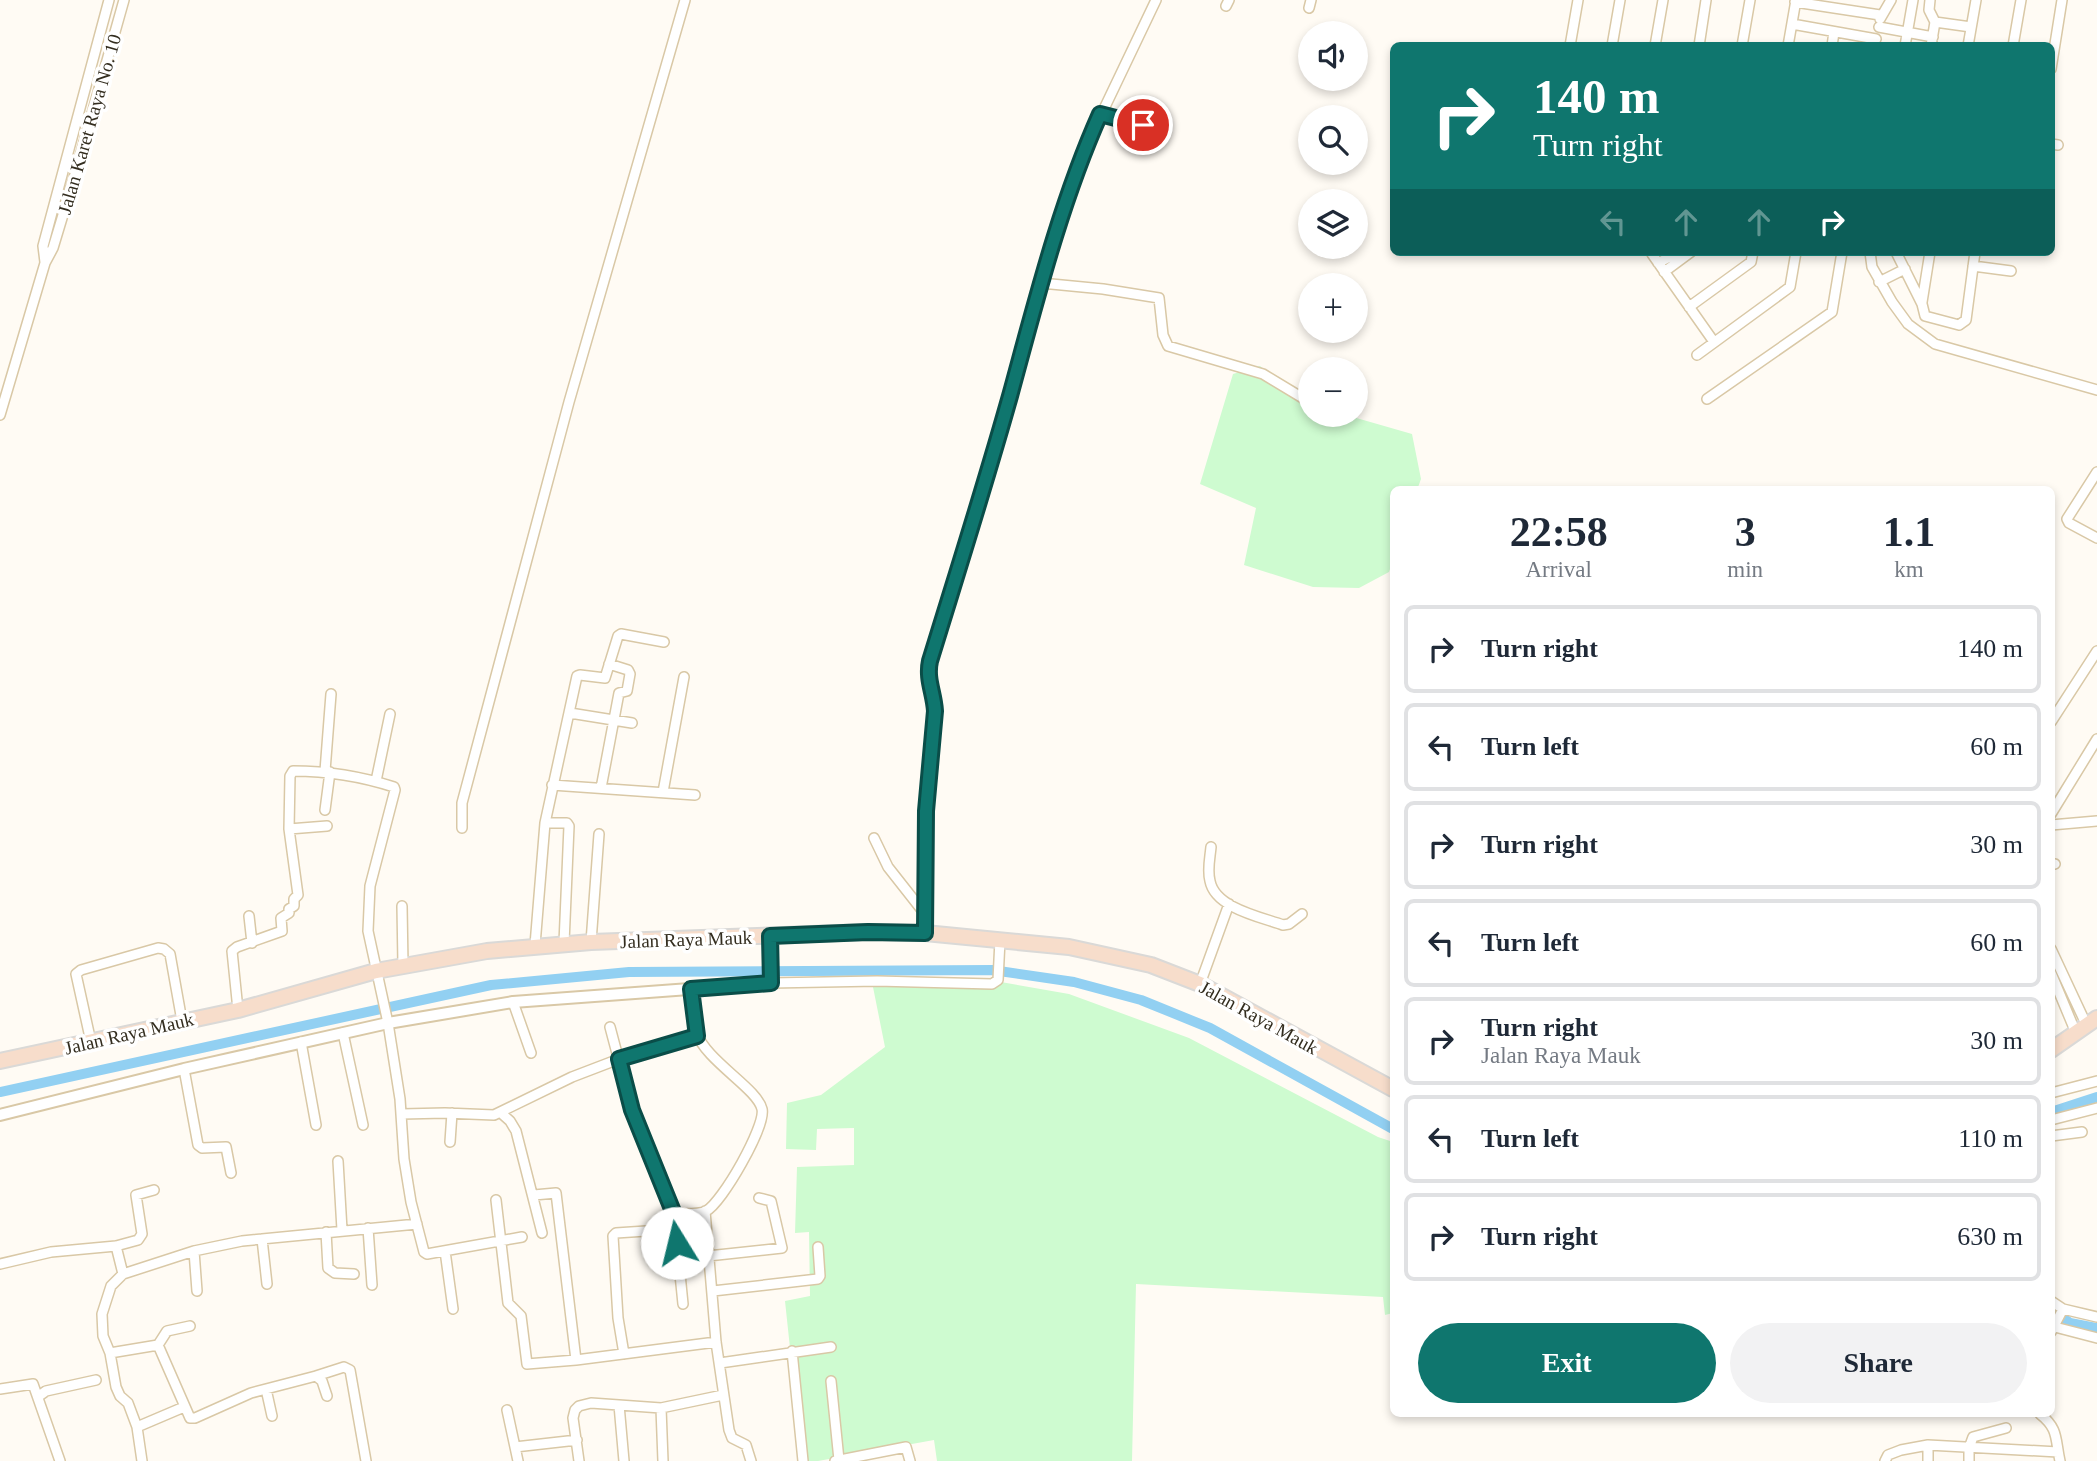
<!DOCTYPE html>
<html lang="en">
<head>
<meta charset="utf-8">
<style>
	:root { --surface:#fff; --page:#f2f2f3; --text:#1f2937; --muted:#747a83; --line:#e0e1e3; --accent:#0f766e }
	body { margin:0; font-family:Georgia,serif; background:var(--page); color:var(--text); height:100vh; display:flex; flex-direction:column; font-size:26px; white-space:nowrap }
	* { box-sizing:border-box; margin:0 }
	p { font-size:23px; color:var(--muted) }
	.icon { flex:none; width:38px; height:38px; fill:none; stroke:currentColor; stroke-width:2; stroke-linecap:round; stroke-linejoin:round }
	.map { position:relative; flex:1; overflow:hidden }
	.sheet { position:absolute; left:1390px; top:486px; width:665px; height:931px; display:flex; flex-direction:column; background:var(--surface); border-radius:10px; box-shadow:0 4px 10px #0003 }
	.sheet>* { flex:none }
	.hud { position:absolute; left:1390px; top:42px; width:665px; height:214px; border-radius:10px; box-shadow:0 4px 10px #0003; background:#0f766e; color:#fff; overflow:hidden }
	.tools { position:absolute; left:1298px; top:21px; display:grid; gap:14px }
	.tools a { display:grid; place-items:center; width:70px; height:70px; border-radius:50%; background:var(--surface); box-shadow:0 4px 10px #0003; font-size:35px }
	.pin { position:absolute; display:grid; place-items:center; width:60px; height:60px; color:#fff; margin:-30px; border:4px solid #fff; border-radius:50%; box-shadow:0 2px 7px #0007 }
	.me { position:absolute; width:77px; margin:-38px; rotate:351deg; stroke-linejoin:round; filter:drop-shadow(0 0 5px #0008) }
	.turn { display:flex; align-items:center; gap:24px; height:147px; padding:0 28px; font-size:32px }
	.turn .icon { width:91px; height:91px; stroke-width:2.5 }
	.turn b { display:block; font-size:49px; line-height:60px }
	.lanes { display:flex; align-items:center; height:66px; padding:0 28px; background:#0003; justify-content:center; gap:35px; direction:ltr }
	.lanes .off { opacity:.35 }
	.eta { display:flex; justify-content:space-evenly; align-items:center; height:119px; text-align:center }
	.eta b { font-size:42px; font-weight:700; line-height:49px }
	.cta { display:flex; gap:14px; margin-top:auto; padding:14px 28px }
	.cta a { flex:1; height:80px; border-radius:42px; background:var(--accent); color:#fff; font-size:28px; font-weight:700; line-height:80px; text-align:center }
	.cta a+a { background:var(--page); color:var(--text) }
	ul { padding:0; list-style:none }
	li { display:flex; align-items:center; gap:21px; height:88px; margin:0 14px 10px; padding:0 14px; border:4px solid var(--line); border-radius:10px }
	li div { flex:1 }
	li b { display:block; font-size:26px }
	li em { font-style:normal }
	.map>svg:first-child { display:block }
</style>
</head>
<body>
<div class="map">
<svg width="2097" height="1461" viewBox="0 0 2097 1461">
	<rect width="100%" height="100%" fill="#fffbf4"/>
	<path fill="#cefbd0" d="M1260,366L1294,394L1311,395V415H1346L1412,434L1421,479L1417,490H1393V560L1389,572L1359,588L1313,587L1244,565L1256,508L1200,484L1233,374Z
		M871,977L995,981L1069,994L1189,1038L1378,1137L1393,1142V1313L1385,1315L1383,1297L1136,1284L1132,1461H937L934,1440L818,1461H802L785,1301L810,1296L809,1232L795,1233L797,1167L854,1165V1128L817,1129L816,1150L786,1149L787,1103L821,1095L885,1047Z"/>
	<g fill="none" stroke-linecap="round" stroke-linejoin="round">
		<path stroke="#92d0f2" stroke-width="10" d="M0,1092L491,985L629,972L992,970L1074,982L1141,1000L1210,1028L1393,1129
			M2051,1112L2097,1097
			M2051,1309L2070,1323L2097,1328"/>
		<g stroke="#d9c8a6" stroke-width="12">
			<path id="minor" d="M1930,0L1929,10L1935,22L1931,46
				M1795,2L1880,15
				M1226,6L1229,0
				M1309,8L1311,0
				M1880,19L1891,0
				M1935,22L1971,27
				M1792,24L1876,39
				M1879,27L1933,37
				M1570,46L1578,0
				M1612,46L1620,0
				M1655,46L1663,0
				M1699,46L1706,0
				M1742,46L1750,0
				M1788,46L1796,0
				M1832,46L1834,32
				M1905,46L1913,0
				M1968,46L1976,0
				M2013,46L2021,0
				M2051,69L2062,0
				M1100,114L1143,125L1166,127
				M2051,144L2058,145
				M1870,252L1872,267L1892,302L1908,324L1935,344L2097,390
				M1896,252L1922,304L1925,316L1959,325L1966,320L1975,252
				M1652,254L1714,342
				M45,262L43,246L109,0
				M1658,263L1679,252
				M1973,266L2011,271
				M1664,272L1691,252
				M1879,282L1905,269
				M1041,283L1103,289L1159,298L1163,335L1168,346L1263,374L1311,403
				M1922,302L1930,252
				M1689,307L1751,262L1753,252
				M1697,355L1790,287L1796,252
				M1707,399L1832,312L1842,252
				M0,415L45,263L53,248L72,185L124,0
				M2097,472L2067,519L2069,523L2097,538
				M570,713L632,723
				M2051,722L2097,651
				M325,771L331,694
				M376,781L390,714
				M552,785L695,795
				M601,788L619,693L627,691L630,674L628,670L609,664
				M663,792L684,677
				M325,810L330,772
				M2051,814L2097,739
				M545,823H567L569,826L564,943
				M2051,825L2097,821
				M327,826L289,829L290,776L293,771C328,771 360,776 394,787L395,790L370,886L368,931L388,1023L400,1099L404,1159L411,1202L424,1252L427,1254L522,1237
				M462,828V803L569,402L685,0
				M874,838L888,867L925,914
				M1211,847C1210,858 1207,870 1210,881C1215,908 1261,917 1283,925L1289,924L1302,914
				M2051,865L2055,864
				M402,906L403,965
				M249,916L252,943
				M925,933L926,811L935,711C934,693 926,678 930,661L984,488L1057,228L1082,155L1156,0
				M591,942L599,834
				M535,945L545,823L577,676L580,675L605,678L618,636L621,634L664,642
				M2051,949L2087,1026
				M2051,973L2076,1033
				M771,983L877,981L992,984L998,980L1000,940
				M1200,984L1229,904
				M513,1002L531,1053
				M238,1010L232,951L237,947L282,931L281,918L289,913V909L294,906V899L298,895L289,829
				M610,1027L632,1110L674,1214L683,1304
				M343,1033L363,1125
				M91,1042L76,974L81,970L158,948L164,949L170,954L182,1021
				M301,1042L316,1125
				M184,1069L198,1145L202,1148L226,1147L231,1173
				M2051,1093L2097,1081
				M501,1113L510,1121L516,1131L542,1233
				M402,1114L445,1113L494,1115L572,1077L619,1059L697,1036
				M2051,1120L2097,1108
				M2051,1136L2082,1132
				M450,1142L452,1113
				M338,1161L342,1230
				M534,1195L556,1193L576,1360
				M496,1200L508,1303L521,1316L527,1364L576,1360L716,1342
				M705,1211L716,1342L729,1430L732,1438L746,1445L751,1461
				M674,1214C683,1213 698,1215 706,1211C722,1203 766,1126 762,1109C757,1088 706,1061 696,1032C691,1019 692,1003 691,989
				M368,1228L372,1285
				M326,1232L328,1268L335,1273L354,1274
				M262,1239L267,1284
				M116,1246L123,1274L111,1286L102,1314L103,1336L110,1353L116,1387L120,1396L128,1403L137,1427L142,1461
				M194,1251L197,1291
				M445,1251L453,1309
				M708,1256L782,1248L771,1201L759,1198
				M0,1264L51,1252L116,1246L138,1240L142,1234L136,1195L154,1190
				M123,1274L194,1251L242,1241L417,1224
				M713,1291L818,1279L820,1276L818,1247
				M2051,1301L2063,1309
				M190,1326L167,1331L158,1345L190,1418H195L251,1393L266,1389L272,1416
				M2051,1326L2097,1338
				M2051,1332L2063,1309L2097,1317
				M792,1351L803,1461
				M110,1353L158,1345
				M624,1354L618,1318L613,1236L616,1233L676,1229
				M720,1363L831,1347
				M316,1376L344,1367L350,1370L366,1461
				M831,1381L839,1460
				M0,1389L33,1384L60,1461
				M266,1389L316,1376L322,1381L327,1396
				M39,1396L46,1391L96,1380
				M619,1405L624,1461
				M661,1408L663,1461
				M507,1410L518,1461
				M2040,1414C2059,1429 2055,1439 2060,1461
				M137,1427L184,1407
				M515,1447L577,1440
				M579,1461L573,1418L575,1410L579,1406L591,1403L661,1408L723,1395
				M835,1461L906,1447L910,1461
				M1885,1461L1888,1455L1901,1450L1928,1445L2058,1452
				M1928,1461V1445
				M1969,1461V1448L1973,1437L2006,1428"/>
		</g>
		<g stroke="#d9c8a6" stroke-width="14">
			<path id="tertiary" d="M0,1115L184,1069L388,1023L513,1002L771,983L770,936"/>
		</g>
		<g stroke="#dad9d7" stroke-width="18">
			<path id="primary" d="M2051,1050L2097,1018
				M0,1061L238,1010L376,971L487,951L591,942L868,932L925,933L1069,947L1151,965L1200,984L1393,1089"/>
		</g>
		<use href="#minor" stroke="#fff" stroke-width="9"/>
		<use href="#tertiary" stroke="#fff" stroke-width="10"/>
		<use href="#primary" stroke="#f7ddcb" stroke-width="14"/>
	</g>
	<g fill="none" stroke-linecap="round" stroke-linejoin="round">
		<g stroke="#0a4d48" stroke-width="18">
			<path id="route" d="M677,1243L674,1214L632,1110L619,1059L697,1036L691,989L771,983L770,936L868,932L925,933L926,811L935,711C934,693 926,679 930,661C957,573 985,485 1010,396C1036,301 1060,204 1100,114L1143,125"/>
		</g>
		<use href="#route" stroke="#0f766e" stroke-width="12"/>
	</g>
	<g text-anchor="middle" stroke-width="7" stroke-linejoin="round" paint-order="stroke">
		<g font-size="19" fill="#332d1f" stroke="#fff">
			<text transform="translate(89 124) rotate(-74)" y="7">Jalan Karet Raya No. 10</text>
			<text transform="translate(686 939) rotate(-2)" y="7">Jalan Raya Mauk</text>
			<text transform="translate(1259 1017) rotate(29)" y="7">Jalan Raya Mauk</text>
			<text transform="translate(129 1033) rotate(-13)" y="7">Jalan Raya Mauk</text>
		</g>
	</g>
</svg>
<div class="tools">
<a><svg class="icon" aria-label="sound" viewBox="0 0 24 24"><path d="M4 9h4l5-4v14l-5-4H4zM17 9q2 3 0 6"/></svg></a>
<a><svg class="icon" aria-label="search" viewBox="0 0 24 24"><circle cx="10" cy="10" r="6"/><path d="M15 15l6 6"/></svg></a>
<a><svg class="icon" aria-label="layers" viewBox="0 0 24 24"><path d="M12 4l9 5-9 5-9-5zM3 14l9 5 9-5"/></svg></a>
<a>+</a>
<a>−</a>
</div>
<div class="pin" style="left:1143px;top:125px;background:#d93025"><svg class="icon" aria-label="arrive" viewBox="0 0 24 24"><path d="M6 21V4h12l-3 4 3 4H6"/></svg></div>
<svg class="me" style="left:677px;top:1243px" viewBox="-20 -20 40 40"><circle r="19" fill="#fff"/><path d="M0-13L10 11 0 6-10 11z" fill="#0f766e"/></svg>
<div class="hud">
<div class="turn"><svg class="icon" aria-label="right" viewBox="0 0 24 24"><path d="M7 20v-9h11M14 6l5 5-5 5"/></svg><div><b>140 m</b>Turn right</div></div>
<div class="lanes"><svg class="icon off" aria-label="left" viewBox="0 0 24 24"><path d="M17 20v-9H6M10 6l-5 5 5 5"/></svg><svg class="icon off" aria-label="ahead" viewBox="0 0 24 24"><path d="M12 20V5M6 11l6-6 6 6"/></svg><svg class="icon off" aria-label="ahead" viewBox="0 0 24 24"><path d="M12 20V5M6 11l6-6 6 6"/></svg><svg class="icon" aria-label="right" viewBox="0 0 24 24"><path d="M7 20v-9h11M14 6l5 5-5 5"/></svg></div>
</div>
<section class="sheet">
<div class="eta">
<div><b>22:58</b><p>Arrival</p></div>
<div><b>3</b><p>min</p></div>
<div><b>1.1</b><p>km</p></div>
</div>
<ul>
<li><svg class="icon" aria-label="right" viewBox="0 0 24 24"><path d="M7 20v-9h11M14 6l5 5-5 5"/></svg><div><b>Turn right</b></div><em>140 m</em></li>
<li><svg class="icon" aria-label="left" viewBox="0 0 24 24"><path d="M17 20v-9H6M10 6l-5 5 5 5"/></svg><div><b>Turn left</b></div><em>60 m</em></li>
<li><svg class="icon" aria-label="right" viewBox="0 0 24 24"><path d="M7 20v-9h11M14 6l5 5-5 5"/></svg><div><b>Turn right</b></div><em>30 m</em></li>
<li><svg class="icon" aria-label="left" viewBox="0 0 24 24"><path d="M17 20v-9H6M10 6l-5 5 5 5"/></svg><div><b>Turn left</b></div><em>60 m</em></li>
<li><svg class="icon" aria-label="right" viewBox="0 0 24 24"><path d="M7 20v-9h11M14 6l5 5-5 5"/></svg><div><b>Turn right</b><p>Jalan Raya Mauk</p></div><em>30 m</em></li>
<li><svg class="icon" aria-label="left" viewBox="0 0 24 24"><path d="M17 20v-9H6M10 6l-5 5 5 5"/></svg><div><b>Turn left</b></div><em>110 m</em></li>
<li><svg class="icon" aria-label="right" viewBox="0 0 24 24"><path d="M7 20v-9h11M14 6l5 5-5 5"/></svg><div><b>Turn right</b></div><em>630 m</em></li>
</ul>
<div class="cta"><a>Exit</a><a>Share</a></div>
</section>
</div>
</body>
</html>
